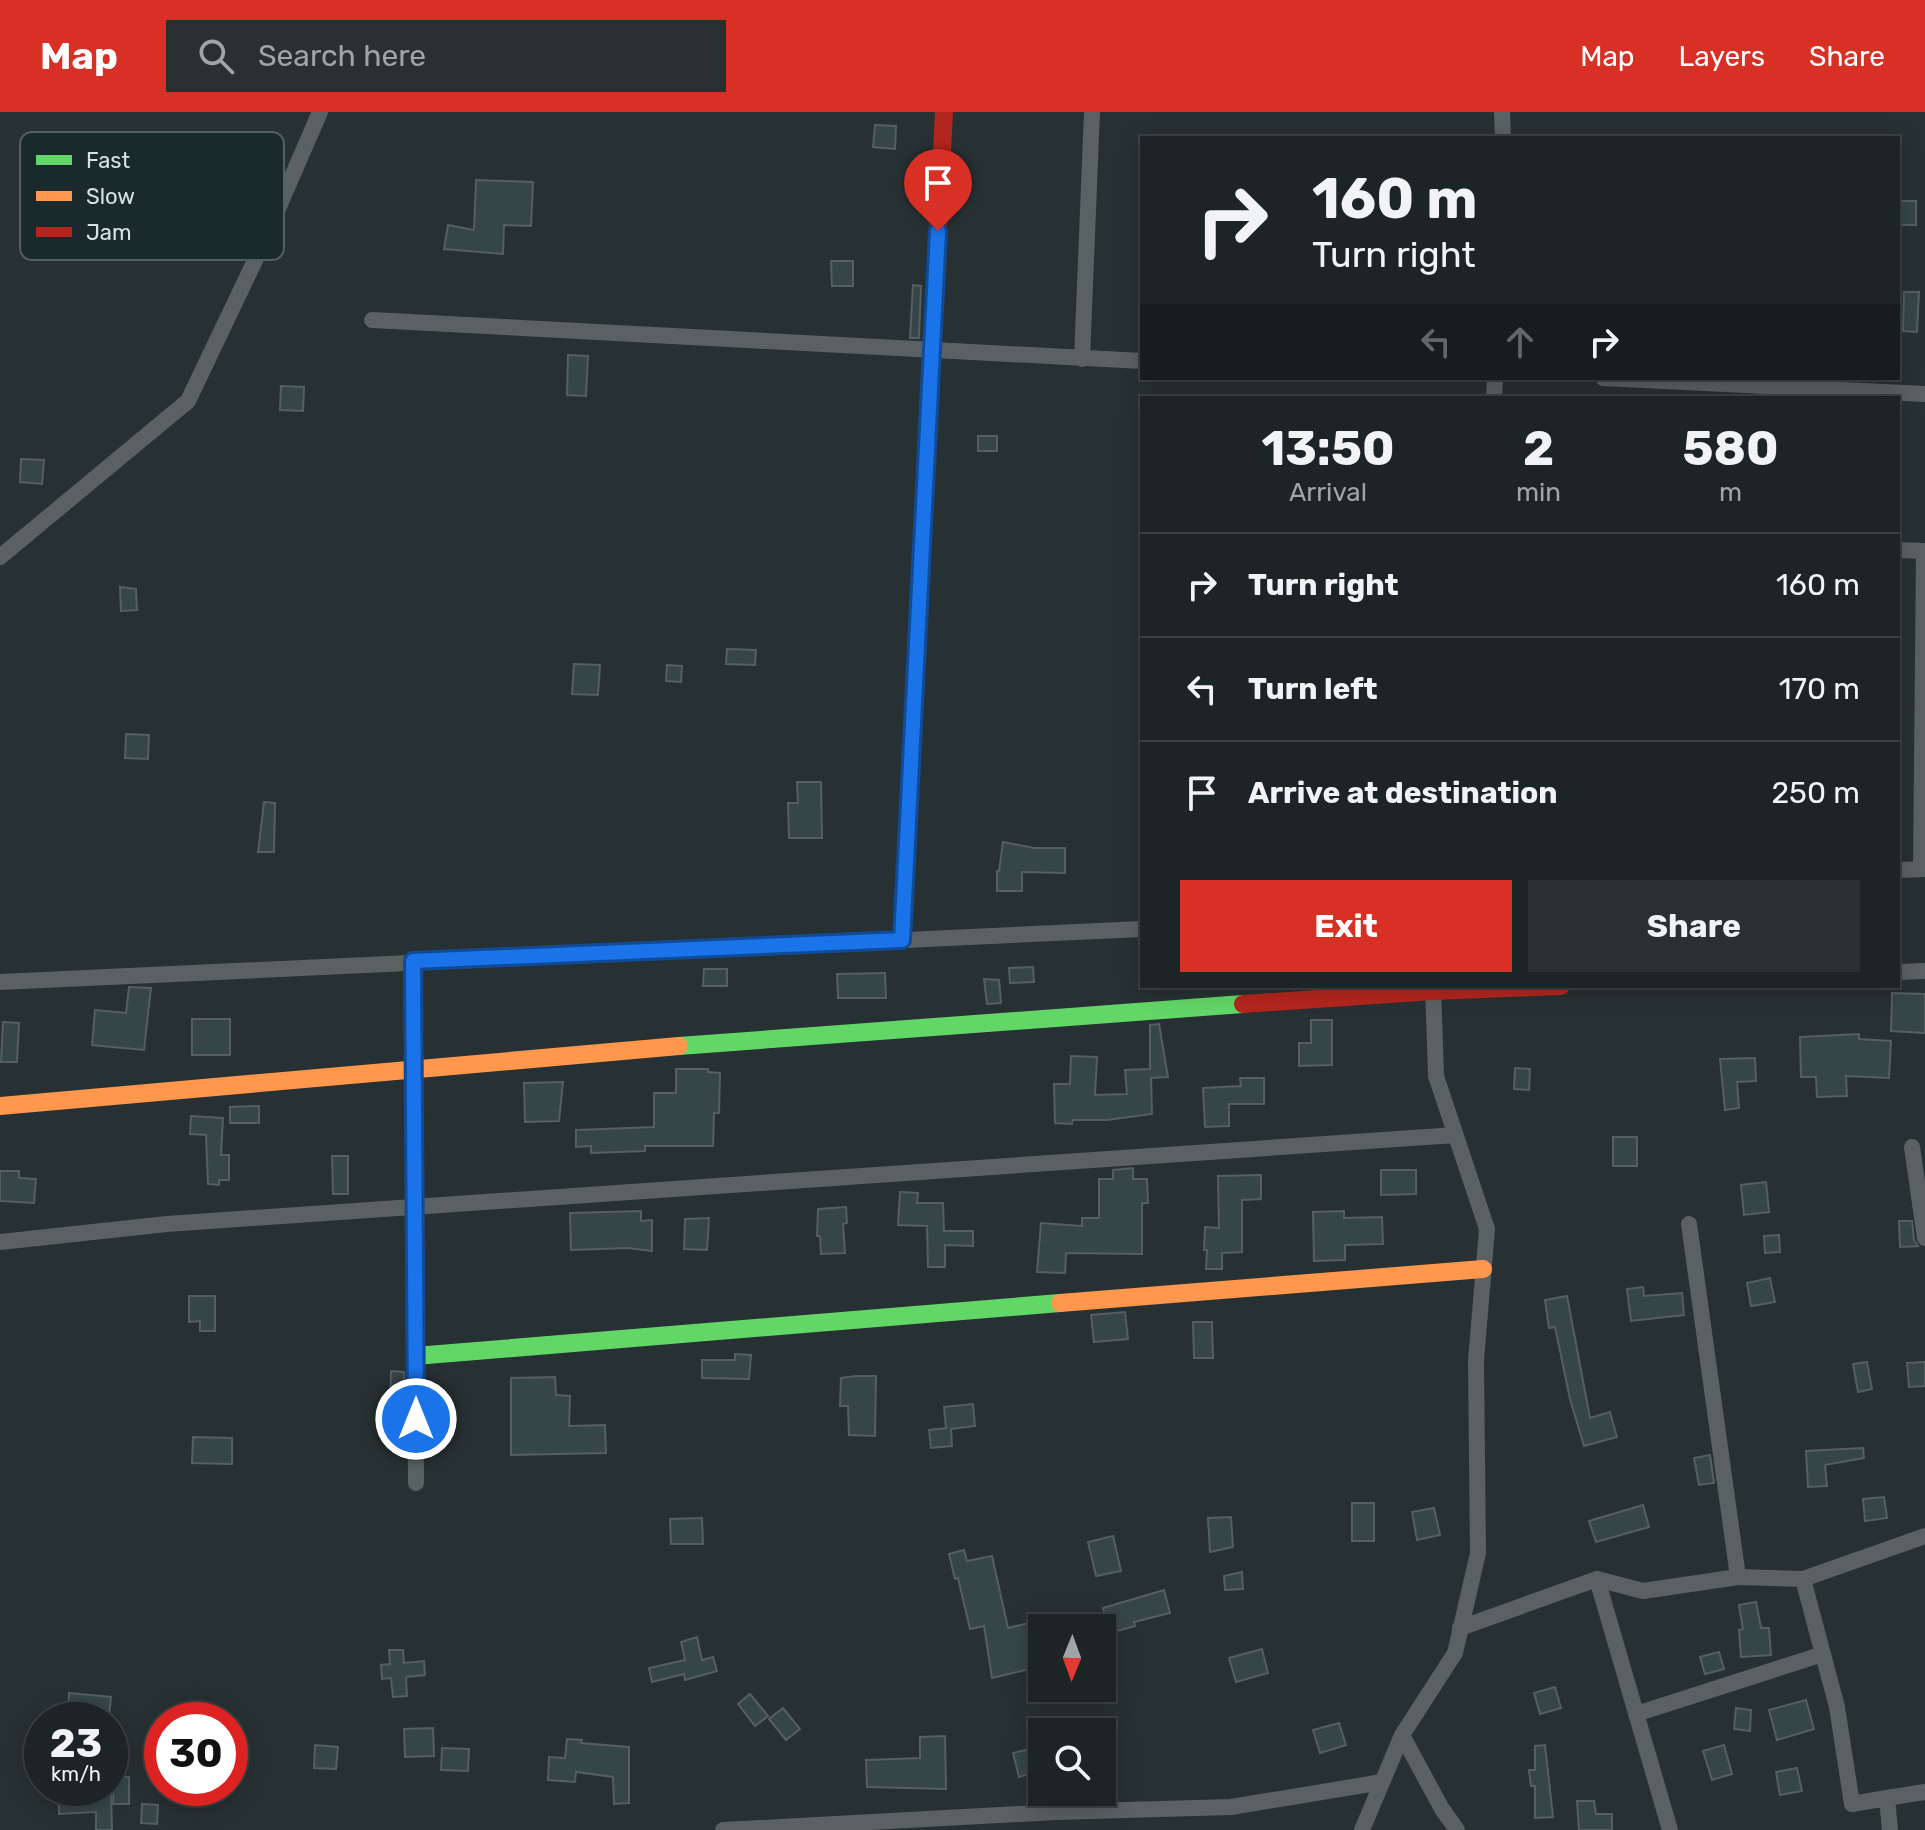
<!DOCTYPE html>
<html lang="en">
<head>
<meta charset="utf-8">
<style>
	:root { --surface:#1d2426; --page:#2a3032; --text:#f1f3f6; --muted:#a0a4a7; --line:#3b4143; --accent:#d93025 }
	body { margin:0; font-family:Rubik,sans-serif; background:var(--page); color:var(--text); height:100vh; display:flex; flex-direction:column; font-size:30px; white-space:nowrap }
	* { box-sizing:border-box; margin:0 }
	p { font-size:26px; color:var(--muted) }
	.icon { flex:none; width:44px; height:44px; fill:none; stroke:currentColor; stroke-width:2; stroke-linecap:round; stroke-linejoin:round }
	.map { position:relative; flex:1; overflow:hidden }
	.details { position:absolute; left:1140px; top:284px; width:760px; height:592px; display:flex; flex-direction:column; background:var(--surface); border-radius:0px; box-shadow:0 4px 20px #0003,0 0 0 2px var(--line) }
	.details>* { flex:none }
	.hud { position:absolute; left:1140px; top:24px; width:760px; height:244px; border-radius:0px; box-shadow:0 4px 20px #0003,0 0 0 2px var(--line); background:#1d2426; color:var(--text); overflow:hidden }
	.needle { width:52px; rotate:181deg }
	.fabs { position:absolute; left:1028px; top:1502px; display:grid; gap:16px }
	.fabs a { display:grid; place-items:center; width:88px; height:88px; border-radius:0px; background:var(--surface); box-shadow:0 4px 20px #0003,0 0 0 2px var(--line); font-size:40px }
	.speed { position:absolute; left:24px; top:1590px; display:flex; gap:16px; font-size:40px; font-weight:700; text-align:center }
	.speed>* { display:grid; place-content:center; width:104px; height:104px; border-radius:50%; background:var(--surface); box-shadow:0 4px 20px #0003,0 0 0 2px var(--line); line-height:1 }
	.speed small { font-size:20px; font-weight:400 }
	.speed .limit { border:12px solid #d22; background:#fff; color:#111 }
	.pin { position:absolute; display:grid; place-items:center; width:68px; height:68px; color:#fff; margin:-82px -34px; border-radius:50% 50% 50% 0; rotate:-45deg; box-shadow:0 0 8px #0007 }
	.pin .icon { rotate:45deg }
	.me { position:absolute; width:88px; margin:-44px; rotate:0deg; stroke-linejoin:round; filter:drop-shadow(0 0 6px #0008) }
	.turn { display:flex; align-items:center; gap:28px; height:168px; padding:0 40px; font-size:36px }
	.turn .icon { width:104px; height:104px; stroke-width:2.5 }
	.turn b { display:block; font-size:56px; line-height:68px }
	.lanes { display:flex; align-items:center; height:76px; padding:0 40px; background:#0003; justify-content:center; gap:40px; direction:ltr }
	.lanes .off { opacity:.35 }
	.eta { display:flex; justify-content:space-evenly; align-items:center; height:136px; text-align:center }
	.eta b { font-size:48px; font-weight:700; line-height:56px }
	.cta { display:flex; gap:16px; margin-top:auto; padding:16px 40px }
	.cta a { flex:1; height:92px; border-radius:0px; background:var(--accent); color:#fff; font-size:32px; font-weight:700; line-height:92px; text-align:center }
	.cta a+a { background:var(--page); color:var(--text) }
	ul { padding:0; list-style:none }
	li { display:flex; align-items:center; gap:24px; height:104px; padding:0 40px; border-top:2px solid var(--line) }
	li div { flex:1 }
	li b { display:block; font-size:30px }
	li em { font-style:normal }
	header { display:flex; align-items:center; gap:48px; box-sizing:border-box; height:112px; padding:0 40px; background:var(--accent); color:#fff }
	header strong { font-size:38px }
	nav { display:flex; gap:44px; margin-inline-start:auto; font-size:28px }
	.search { width:560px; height:72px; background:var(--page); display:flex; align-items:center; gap:20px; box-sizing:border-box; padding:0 28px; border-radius:0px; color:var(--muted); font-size:30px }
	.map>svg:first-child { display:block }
</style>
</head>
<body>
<header>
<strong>Map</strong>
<div class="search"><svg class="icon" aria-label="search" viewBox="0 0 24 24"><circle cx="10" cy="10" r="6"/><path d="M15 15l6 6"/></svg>Search here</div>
<nav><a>Map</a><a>Layers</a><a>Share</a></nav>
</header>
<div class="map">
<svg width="1925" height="1718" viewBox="0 0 1925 1718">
	<rect width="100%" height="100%" fill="#273032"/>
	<path fill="#364648" stroke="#565e60" stroke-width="2" d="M875,13L896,14L895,37L873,35Z
		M476,68L533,70L531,114L504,113L503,142L444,137L448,113L474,118Z
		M1898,89H1916V113H1898Z
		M831,149H853V174H832Z
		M913,173L921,174L919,226H910Z
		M1904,180H1919L1917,220L1903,219Z
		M568,243L588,244L586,284L567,283Z
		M281,274L304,275L303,299L280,298Z
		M978,324H997V339H978Z
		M21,347L44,348L42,372L20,370Z
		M120,475L136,477L137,498L121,499Z
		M727,537L756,538L755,553L726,552Z
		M574,552L600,553L598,583L572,582Z
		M667,553L682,554L681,570L666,569Z
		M126,622L149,623L148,647L125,646Z
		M797,670H821L822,726H789L788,691H798Z
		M264,690L275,691L274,740H258Z
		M1003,730L1034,736H1065V761L1022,760V779H997V759H999Z
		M1033,855L1034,870L1010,871L1009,856Z
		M704,857H727V874H703Z
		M885,861L886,886H838L837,862Z
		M984,867L999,868L1001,891L987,892Z
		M129,875L151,876L144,938L92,933L95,898L126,901Z
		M1892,881L1925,882V921L1891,919Z
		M192,907H230V943H192Z
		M1311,908H1332V953L1299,954V931H1311Z
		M3,910L19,911L17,950H1Z
		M1159,912L1168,965L1151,966L1152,1002L1107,1008H1073L1072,1012L1055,1011L1054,972H1070L1071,944L1097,945L1095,983L1127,982L1125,958L1150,957V913Z
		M1859,922V927L1891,929L1889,966L1846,964L1847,984L1817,985L1816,965H1801L1800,925Z
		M1755,946L1756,969L1737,970L1739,996L1725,998L1720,947Z
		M1515,956L1530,957L1529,978L1514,977Z
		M676,957H708V960L720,961L719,1001H714L713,1034H645V1039L591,1041V1034L576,1035V1018L654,1015V981H676Z
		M1240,966H1264V992H1229V1014L1205,1015L1203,976L1241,974Z
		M563,970L559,1009L525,1010L524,971Z
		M259,994V1011H230V995Z
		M191,1004L223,1006L221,1043H229V1068H219V1073L208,1072L206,1023L190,1022Z
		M1613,1025H1637V1054H1613Z
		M332,1044H348V1082H333Z
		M1133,1056V1067H1147L1148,1091H1142V1142L1066,1141L1065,1161L1037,1160L1041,1111L1082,1114V1106H1099V1067H1113V1058Z
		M1381,1058H1416V1082L1381,1083Z
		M0,1059H19V1066L36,1067L34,1091L0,1089Z
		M1261,1063V1087L1242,1088V1140L1222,1141V1157H1206L1207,1138H1204L1205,1115L1219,1116L1218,1064Z
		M1766,1070L1769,1100L1744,1103L1741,1073Z
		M900,1080L918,1081L917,1091H943L944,1119H973V1134L945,1133V1155H928L927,1114L898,1113Z
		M846,1095L847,1111L843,1112L845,1141L821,1142L820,1124H817L818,1097Z
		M641,1099V1109L652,1108V1139L628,1136L571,1138L570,1101Z
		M1344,1099V1106L1382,1105L1383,1132L1345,1133V1148L1314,1149L1313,1100Z
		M709,1106L707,1138L684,1137L685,1107Z
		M1899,1109H1912L1914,1128L1918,1134L1900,1135Z
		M1779,1123L1780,1140L1765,1141L1764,1124Z
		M1770,1166L1775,1190L1751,1194L1747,1171Z
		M1643,1175L1644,1184L1682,1181L1684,1203L1631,1209L1627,1177Z
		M189,1184H215V1219H200V1209L189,1210Z
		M1567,1184L1590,1306L1610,1300L1617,1325L1584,1334L1570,1287L1555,1215L1549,1216L1545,1188Z
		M1125,1200L1128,1227L1094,1230L1091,1203Z
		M1193,1210H1212L1213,1246H1194Z
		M735,1242L751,1243L749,1267L702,1266V1248H735Z
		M1867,1250L1872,1277L1858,1280L1853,1252Z
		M1925,1250V1274L1909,1275L1907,1251Z
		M391,1259L404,1260L405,1291L390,1290Z
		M856,1264H876L875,1324L849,1323L848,1294H840L841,1266Z
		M555,1265L556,1283L570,1284L569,1314L605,1313L606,1341L511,1343V1266Z
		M973,1292L975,1314L951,1317L952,1334L931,1336L929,1318L946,1316L944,1295Z
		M193,1325L232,1326V1352L192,1351Z
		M1863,1336L1864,1346L1825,1353L1827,1374L1808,1375L1806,1339Z
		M1710,1343L1714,1371L1699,1373L1694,1346Z
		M1884,1385L1887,1406L1865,1409L1863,1387Z
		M1352,1391H1374V1429H1352Z
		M1643,1393L1649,1415L1596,1430L1589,1409Z
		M1434,1396L1440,1423L1417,1428L1412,1400Z
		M1231,1405L1233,1435L1210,1440L1208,1406Z
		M702,1406L703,1432H671L670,1407Z
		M1113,1424L1121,1459L1096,1464L1088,1430Z
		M964,1438L967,1449L992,1444L1008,1516L1033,1510L1042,1544V1554L992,1566L984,1514L970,1517L958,1466L955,1467L949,1442Z
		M1242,1460L1243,1477L1225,1478L1224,1464Z
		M1164,1478L1170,1501L1134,1510L1135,1514L1110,1521L1103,1496Z
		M1756,1490L1761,1516H1769L1771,1543L1741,1545L1739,1518L1743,1517L1739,1493Z
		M697,1525L702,1548L713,1545L717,1559L685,1568L684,1562L652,1570L649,1556L685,1548L681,1530Z
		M1262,1537L1268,1561L1236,1570L1229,1546Z
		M389,1538H403L404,1551L424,1549L425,1563L406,1565L407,1584L393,1585L391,1566L382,1567L381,1553L390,1552Z
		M1719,1540L1724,1557L1705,1562L1700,1545Z
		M1555,1575L1561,1596L1540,1602L1534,1581Z
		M69,1581L111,1585L109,1604L68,1599Z
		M750,1582L768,1604L755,1614L738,1592Z
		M1806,1588L1814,1617L1777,1628L1769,1598Z
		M783,1596L800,1617L786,1628L769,1607Z
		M1736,1596L1751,1598L1750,1619L1734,1617Z
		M1339,1611L1346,1633L1320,1641L1313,1618Z
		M433,1616L434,1644L405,1645L404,1617Z
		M945,1624L946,1677L867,1675L866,1648L920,1646V1625Z
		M567,1627L582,1628L581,1631L629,1635V1691L614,1692L613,1665L576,1660L575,1670L548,1668L549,1645L565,1646Z
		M315,1633L338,1635L336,1657L314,1656Z
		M1545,1633L1553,1705L1535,1706V1674H1531L1529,1658H1535V1634Z
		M1724,1633L1732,1662L1712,1668L1703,1639Z
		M442,1636L469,1637L468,1659L441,1658Z
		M1030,1637L1036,1660L1019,1665L1013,1641Z
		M1797,1656L1802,1679L1780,1683L1776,1660Z
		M114,1665H129V1692H113Z
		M111,1679L112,1718H96V1700L59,1702V1680Z
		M1577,1689H1594L1596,1702H1612V1718H1579Z
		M142,1692L158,1693L157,1712L141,1711Z"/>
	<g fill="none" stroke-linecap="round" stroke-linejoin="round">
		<path stroke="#596163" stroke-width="16" d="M1502,0L1503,26
			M372,208L1142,249
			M1082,247L1092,0
			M1603,266L1925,282
			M1494,286L1495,266
			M1898,438L1925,439
			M0,445L188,289L260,138L320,0
			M1921,757L1924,439
			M1898,758L1925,757
			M413,849L416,1371
			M1898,860L1925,859
			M0,870L1142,817
			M1433,874L1436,964L1487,1117L1476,1248L1478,1441L1455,1541L1402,1623L1442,1697L1457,1718
			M1912,1035L1925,1126
			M1689,1112L1738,1465
			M0,1130L167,1112L1455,1023
			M1597,1467L1670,1718
			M1803,1467L1837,1595L1852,1692L1887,1686
			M1460,1516L1597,1467L1643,1479L1738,1465L1803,1467L1925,1424
			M1636,1602L1823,1542
			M723,1718L1056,1700L1231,1695L1382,1670
			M1362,1718L1402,1623
			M1890,1718L1887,1686L1925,1680"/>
		<path stroke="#63d668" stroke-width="18" d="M679,934L1243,892
			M415,1244L1060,1191"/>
		<path stroke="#ff974d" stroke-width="18" d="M902,828L932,230
			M0,994L679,934
			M1060,1191L1483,1157"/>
		<path stroke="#b3261e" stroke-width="18" d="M932,230L944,0
			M1243,892L1433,879L1561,874"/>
	</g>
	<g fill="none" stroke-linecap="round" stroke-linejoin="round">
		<g stroke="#114b97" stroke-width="20">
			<path id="route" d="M416,1307L413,849L902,828L938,119"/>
		</g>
		<use href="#route" stroke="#1a73e8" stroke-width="14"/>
	</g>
	<rect x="20" y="20" width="264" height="128" rx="12" fill="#19292c" stroke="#526063" stroke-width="2"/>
	<rect x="36" y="43" width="36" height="10" fill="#63d668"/>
	<rect x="36" y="79" width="36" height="10" fill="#ff974d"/>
	<rect x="36" y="115" width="36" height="10" fill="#b3261e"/>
	<g font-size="22" fill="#d8e2e4">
		<text x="86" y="56">Fast</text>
		<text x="86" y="92">Slow</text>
		<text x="86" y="128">Jam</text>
	</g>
</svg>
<div class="fabs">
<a><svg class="needle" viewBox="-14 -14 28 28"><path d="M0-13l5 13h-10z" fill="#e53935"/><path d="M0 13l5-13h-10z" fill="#a0a4a7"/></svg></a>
<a><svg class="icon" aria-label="search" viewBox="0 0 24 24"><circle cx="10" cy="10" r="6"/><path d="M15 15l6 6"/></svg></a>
</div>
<div class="speed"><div>23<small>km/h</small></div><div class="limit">30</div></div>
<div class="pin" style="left:938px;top:119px;background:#d93025"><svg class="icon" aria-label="arrive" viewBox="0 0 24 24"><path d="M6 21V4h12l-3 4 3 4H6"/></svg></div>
<svg class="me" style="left:416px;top:1307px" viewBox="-20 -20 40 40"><circle r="17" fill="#1a73e8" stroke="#fff" stroke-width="3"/><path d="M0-11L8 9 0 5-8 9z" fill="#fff"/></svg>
<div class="hud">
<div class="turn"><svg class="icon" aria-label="right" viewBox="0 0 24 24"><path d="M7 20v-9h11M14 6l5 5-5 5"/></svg><div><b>160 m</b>Turn right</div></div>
<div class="lanes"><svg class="icon off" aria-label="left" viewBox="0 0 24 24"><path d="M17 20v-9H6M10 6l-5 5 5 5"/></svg><svg class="icon off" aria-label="ahead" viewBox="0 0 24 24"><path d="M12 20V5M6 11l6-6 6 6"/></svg><svg class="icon" aria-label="right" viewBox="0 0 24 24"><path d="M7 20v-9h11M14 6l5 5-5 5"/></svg></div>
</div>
<section class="details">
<div class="eta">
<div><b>13:50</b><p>Arrival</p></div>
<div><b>2</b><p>min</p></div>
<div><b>580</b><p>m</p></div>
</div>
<ul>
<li><svg class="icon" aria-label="right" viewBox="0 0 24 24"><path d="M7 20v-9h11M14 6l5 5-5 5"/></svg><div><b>Turn right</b></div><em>160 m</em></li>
<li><svg class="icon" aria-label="left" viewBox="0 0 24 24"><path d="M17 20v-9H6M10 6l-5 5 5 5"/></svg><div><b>Turn left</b></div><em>170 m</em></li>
<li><svg class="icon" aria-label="arrive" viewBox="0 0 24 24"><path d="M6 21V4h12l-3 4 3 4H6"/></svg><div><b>Arrive at destination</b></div><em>250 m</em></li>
</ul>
<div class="cta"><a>Exit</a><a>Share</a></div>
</section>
</div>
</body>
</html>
